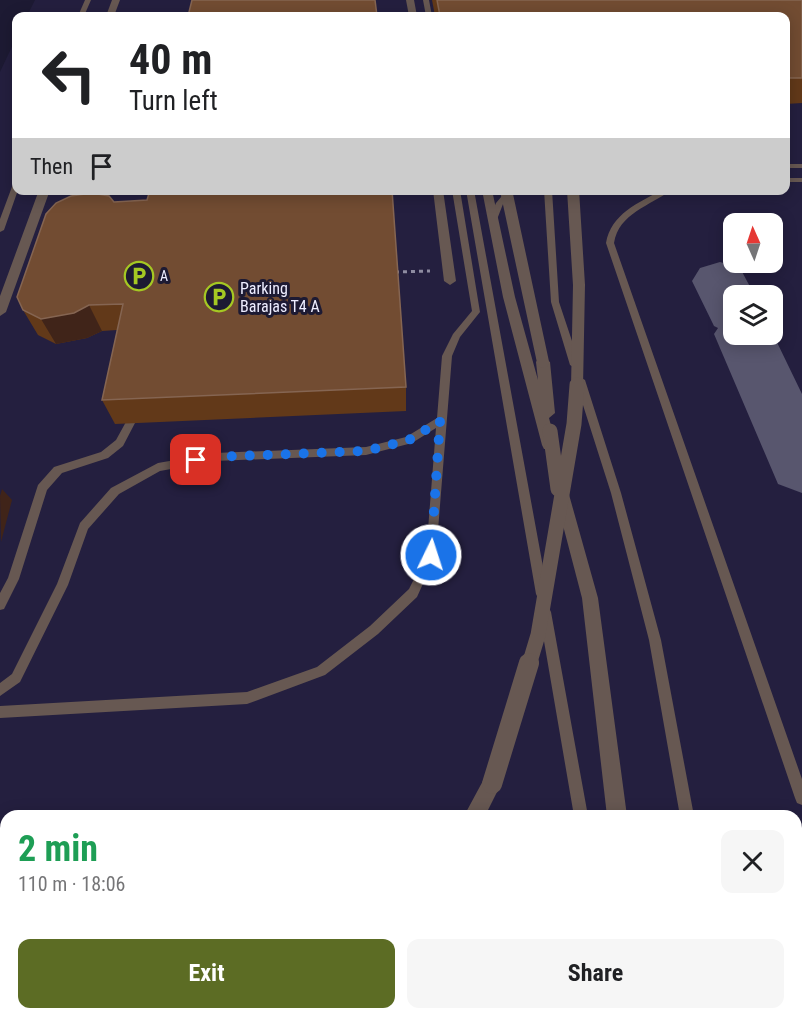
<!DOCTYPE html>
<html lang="en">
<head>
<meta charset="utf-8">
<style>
	:root { --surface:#fff; --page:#f6f6f6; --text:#202124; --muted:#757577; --accent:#5c6c24 }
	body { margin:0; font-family:"Roboto Condensed",sans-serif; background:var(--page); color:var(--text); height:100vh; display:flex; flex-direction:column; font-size:22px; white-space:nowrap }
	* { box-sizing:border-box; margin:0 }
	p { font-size:20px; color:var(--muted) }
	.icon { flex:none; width:33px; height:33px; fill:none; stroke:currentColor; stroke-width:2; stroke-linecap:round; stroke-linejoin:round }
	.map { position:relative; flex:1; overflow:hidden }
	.sheet { position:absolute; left:0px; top:810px; width:802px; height:210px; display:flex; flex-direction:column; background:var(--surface); border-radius:18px 18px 0 0; box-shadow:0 3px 15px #0003 }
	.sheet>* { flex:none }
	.hud { position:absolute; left:12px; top:12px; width:778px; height:183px; border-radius:12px; box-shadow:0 3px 15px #0003; background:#fff; color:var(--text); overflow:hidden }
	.needle { width:39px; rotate:357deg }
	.tools { position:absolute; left:723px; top:213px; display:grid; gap:12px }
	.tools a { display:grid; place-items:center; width:60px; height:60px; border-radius:12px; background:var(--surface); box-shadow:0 3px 15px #0003; font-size:30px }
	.pin { position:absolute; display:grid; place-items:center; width:51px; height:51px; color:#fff; margin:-26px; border-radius:12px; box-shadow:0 3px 9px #0006 }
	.me { position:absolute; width:66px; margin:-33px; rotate:4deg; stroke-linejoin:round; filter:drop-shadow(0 0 4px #0008) }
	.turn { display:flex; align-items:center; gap:21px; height:126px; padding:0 18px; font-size:27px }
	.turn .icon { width:78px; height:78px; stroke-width:2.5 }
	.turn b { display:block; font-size:42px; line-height:51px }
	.then { display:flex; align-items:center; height:57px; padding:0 18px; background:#0003; gap:12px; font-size:22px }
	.round { display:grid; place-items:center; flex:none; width:63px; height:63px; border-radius:12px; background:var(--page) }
	.headline { display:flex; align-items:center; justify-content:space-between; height:102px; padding:0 18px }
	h1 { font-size:36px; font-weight:700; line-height:45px; color:#1e9e55 }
	.cta { display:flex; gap:12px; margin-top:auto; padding:12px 18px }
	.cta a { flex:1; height:69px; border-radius:12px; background:var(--accent); color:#fff; font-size:24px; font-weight:700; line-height:69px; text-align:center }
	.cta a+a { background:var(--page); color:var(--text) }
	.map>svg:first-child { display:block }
</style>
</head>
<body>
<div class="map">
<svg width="802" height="1020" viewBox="0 0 802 1020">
	<rect width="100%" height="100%" fill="#1d1a33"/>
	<path fill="#241f3f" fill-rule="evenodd" d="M35,0H802V1020H0V72L16,38V190H786V16H27ZM734,224H772V262H734ZM734,296H772V334H734ZM6,816H796V1014H6Z"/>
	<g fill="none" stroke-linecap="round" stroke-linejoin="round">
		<path fill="#58566e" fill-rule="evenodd" d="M720,262L740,268L755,296H734V334H772V332L802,394V493L778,484L714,334L718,328L714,326L692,281L700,268Z"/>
		<path stroke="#8e8ca1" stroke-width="3" stroke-dasharray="4 4" stroke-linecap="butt" d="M395,272L430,271"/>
		<path fill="#675852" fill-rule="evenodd" d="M85,0H91L84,16H78Z
			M423,0H429L432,16H426Z
			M786,164H802V168H786Z
			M786,178H802V182H786Z
			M13,184H16V190H18L4,230L0,232V219Z
			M452,190H460L480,312L460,337L452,356L436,555L417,597L378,634L325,675L247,704L0,718V706L247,692L317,667L370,626L409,589L426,555L436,428L412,443L366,455L215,461L160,471L119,494L88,529L68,585L20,682L0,696V683L12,674L57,584L80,523L111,488L158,463L215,453L366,447L406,437L437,418L442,356L453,334L472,311Z
			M466,190H474L548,594L546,598L542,599L538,598L536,594Z
			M507,190H515L503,204L496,222H490L489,220L496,203Z
			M544,190H552L559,302L580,365L575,368L570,365L551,302Z
			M662,190H671C650,206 619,213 614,243L802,779V805L797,803L795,798L606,243C611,214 638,203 662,190Z
			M580,377L585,380L621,493L661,640L694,816H680L649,640L611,493L575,380Z
			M130,419L135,423L123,446L108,458L62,473L47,490L19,579L4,609L0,610V593L8,578L38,485L54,467L101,452L116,440L127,420Z
			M545,607L549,608L551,612L588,816H574L539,612L541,608Z
			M560,1014H576L575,1020H559Z
			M713,1014H729L731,1020H715Z"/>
		<path fill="#675852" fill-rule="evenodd" d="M406,0H414L417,16H409Z
			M433,190H443L456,281L450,285L444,281Z"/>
		<path fill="#675852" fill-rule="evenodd" d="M112,0H120L114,16H106Z
			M39,190H50L6,312L0,316V296Z
			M482,190H492L515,297L538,380L536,362L538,359L543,357L550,362L555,413L549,418L556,445L554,449H544L542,445L503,297Z
			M561,485L566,487L568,491L598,598L627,816H607L582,598L554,491L556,487Z
			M492,775L499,777L501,784L485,816H464L485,777Z
			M338,1014H362L359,1020H335Z
			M401,1014H423L420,1020H398Z
			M587,1014H609L606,1020H584Z"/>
		<path stroke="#675852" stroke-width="12" d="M506,190L543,362
			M573,190L579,285L577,387"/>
		<path stroke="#675852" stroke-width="15" d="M550,431L558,489
			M529,665L538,635L574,424L577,385"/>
		<path stroke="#675852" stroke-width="20" d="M492,784L529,663"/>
	</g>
	<path fill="#623919" d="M432,0H802V103L786,104V16H435Z
		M147,200L406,387V411L115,424L102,400L117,330L102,331L87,338L56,344L38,335L23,310L114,202Z"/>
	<path fill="#402419" d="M89,305L102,331L87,338L56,344L41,319Z
		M2,489L12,500L1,542L0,496Z"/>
	<path fill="#724c32" stroke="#856552" stroke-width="1.5" d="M192,0H375L377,16H188Z
		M437,0H802V78H786V16H440Z
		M150,190H392L406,387L102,400L123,304L89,305L74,313L41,319L23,310L17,297L46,214L56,203L71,196L92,193L109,196L114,202L147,200Z"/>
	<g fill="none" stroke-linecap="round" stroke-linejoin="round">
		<path stroke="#1a73e8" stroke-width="10" stroke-dasharray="0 18" d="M196,460L215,457L366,451L409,440L440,421L431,555"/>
	</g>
	<defs>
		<g id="parking-ring" transform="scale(1.5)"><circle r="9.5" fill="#1d1a33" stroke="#a5c823" stroke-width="1.5"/><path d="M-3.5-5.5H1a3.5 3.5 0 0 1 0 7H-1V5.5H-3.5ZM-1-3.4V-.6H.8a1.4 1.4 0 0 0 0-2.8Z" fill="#a5c823"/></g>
	</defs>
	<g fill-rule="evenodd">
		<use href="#parking-ring" x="139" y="276"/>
		<use href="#parking-ring" x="219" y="297"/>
	</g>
	<g text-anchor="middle" stroke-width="6" stroke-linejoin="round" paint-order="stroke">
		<g font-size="14" fill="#eeedff" stroke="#1d1a33" text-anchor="start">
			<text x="160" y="281">A</text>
		</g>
		<g font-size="16" fill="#eeedff" stroke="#1d1a33" text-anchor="start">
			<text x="240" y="294">Parking<tspan x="240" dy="18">Barajas T4 A</tspan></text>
		</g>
	</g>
</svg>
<div class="tools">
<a><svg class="needle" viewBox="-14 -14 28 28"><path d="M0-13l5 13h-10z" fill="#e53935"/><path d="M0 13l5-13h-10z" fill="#757577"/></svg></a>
<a><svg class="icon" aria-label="layers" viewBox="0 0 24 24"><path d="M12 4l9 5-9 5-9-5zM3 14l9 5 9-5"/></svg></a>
</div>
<div class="pin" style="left:196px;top:460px;background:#d93025"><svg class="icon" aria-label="arrive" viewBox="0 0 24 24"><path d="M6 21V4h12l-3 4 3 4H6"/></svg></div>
<svg class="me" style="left:431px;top:555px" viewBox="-20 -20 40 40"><circle r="17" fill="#1a73e8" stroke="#fff" stroke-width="3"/><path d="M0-11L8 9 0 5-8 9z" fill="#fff"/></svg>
<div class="hud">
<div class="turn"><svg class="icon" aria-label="left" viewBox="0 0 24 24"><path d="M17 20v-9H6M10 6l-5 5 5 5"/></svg><div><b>40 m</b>Turn left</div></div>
<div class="then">Then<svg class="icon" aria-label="arrive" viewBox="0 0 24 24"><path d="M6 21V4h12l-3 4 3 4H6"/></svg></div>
</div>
<section class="sheet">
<div class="headline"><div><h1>2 min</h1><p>110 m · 18:06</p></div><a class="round"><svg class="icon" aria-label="close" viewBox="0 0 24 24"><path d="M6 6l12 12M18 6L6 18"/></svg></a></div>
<div class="cta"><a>Exit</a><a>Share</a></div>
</section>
</div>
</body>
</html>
